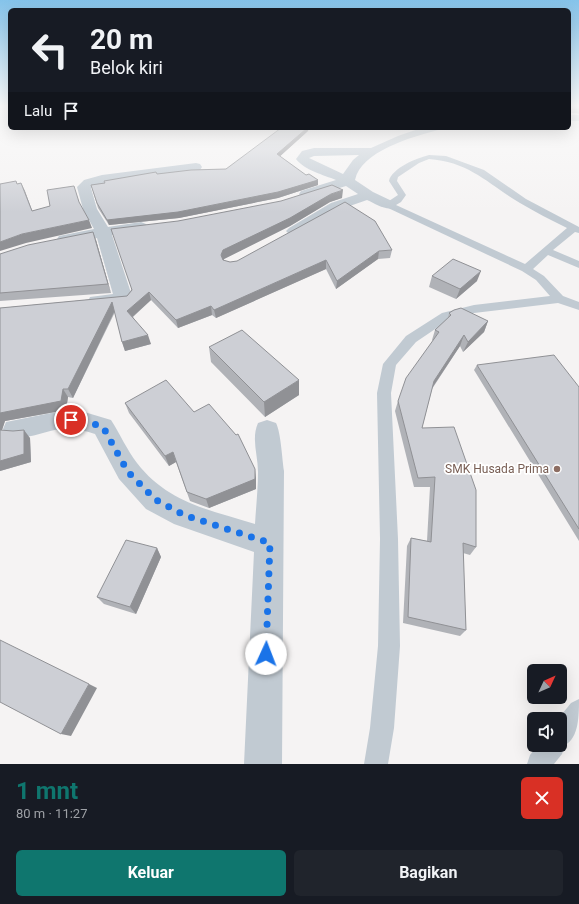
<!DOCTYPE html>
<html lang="id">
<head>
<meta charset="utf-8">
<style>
	:root { --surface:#171b24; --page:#20242c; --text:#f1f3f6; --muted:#9ea1a6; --accent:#0f766e }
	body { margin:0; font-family:Roboto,sans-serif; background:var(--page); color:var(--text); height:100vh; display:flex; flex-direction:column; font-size:15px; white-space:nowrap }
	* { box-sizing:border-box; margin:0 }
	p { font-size:13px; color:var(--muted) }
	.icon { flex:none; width:22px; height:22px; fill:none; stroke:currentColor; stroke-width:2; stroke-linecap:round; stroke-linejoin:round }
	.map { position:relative; height:764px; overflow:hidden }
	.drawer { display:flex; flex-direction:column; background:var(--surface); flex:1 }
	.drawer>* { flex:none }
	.top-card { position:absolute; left:8px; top:8px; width:563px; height:122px; border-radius:6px; box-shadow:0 4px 16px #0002; background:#171b24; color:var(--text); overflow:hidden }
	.needle { width:26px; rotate:46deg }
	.buttons { position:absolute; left:527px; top:664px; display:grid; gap:8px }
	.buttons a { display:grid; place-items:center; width:40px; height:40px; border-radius:6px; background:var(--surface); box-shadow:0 4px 16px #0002; font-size:20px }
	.pin { position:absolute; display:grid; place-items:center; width:34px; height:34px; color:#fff; margin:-17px; border:2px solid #fff; border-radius:50%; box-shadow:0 1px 4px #0007 }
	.me { position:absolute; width:44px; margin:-22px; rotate:2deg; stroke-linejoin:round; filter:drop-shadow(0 0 3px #0008) }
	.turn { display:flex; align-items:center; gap:14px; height:84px; padding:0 16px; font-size:18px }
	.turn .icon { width:52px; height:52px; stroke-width:2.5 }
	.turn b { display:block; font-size:28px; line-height:34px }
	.then { display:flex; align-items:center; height:38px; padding:0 16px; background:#0003; gap:8px; font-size:15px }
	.round { display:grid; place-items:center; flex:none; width:42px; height:42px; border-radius:6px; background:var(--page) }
	.summary { display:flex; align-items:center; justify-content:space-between; height:68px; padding:0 16px }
	h1 { font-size:24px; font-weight:700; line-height:30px; color:var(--accent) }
	.button { display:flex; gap:8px; margin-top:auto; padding:8px 16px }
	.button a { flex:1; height:46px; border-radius:6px; background:var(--accent); color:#fff; font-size:16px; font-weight:700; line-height:46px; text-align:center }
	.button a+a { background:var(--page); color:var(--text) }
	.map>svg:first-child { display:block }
</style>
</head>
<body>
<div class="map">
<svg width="579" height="764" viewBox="0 0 579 764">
	<rect width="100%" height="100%" fill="#f5f3f3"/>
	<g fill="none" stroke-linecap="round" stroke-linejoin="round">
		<path fill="#c1cad2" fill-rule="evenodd" d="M429,155L446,156L484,170L526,199L579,227V233L575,232L553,250L579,261V268L548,255L533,269L544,276L563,296L579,302V310L558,303L474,313L450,319L416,342L396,365L391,393L398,539L400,646L394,728L388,764H364L370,728L378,646L380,539L377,393L383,364L406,336L442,313L474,305L550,296L536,280L522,271L386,207L384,205L386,203L398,195L389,181C392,168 417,158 429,155ZM429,159C470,162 488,184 520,203C535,212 551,220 567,228L525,264L396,205L401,202L406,195L397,181L398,177L419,163Z
			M579,699C579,715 579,738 565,745L562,754L554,764H527L530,755L538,745H560V719H558L571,703Z"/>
		<path fill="#c1cad2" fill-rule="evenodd" d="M569,115H579V121H569Z
			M421,128H439L438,130C412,137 361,151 355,180L373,192L394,202L396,205L394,208C384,210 376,204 367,200L341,209L299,234L294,236L289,234L286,231L289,228L331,203L358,194L346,186L306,198L301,197L299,194L301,191L336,180C324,175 304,170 296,159L302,151L314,148H371L398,136ZM359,155L353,160L343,174L309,158L314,156Z
			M196,163L200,164L202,167L200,170L104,183L91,188L97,209L108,227L141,222L146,224L149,227L146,230L112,235L133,299L130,303L97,307L90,305L88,301L90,297L113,294L97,238L65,244L59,242L57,239L59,236L94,229L83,209L77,187L84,180L102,175Z
			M61,411H81L111,420C120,434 127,450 137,463C168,503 210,510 255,524C256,507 258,489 258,472C258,455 251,439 258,423L267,420L276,423C281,433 282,458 284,471L282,764H244L254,552L174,524L146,509L119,479L95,434C83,430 73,428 61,429C43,431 24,442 6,436L3,429L6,422Z"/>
	</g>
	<path fill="#b0b2b7" d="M569,105H579V114L576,113H569Z
		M308,131L280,156L318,185L278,198L179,218L109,225L98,208L91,185L157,174L226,169Z
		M342,198L330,202L290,226L224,259L223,261L230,262L392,250L390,258L378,259L336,289L326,269L216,318L212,315L178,328L151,300L133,317L151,344L125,351L122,342L115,312L73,398L68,397L66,410L5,421L2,430L30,438L31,462L0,471V308L127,296L178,221Z
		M96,240L111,293L0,301V254Z
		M432,276L477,281L456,299L429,287Z
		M449,313L488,321L484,332L463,352L460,346L432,389L422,428L476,547L470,555L463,553L466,630L460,636L403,623L407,546L411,538L427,541L430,487H414L395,411L398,401L433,341L432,340L435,330L448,318Z
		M209,347L299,395L265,417L211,362Z
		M477,365L579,387V541L474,370Z
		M125,403L194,412L256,478V489L209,508L190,501L176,462L169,466L129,413Z
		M157,548L161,557L136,614L104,604L97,597Z"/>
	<path fill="#909195" d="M307,128H309L308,131L277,159V154Z
		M318,180V185L278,198L179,218L109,225L107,220Z
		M21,183L25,191L35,219L32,211Z
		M343,190L342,198L330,202L290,226L224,259L222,263L221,255L223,250L331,194Z
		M89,220L92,228L26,243L0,251V242L22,234Z
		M93,232L96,240L111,293L108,284Z
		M379,251L378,259L336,289L337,281Z
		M326,260V269L216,318L214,310Z
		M481,271L477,281L456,299L460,289Z
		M149,292L151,300L130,319L127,311Z
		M112,302L115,310L73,398L68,389Z
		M211,306L212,315L178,328L176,320Z
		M488,321L484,332L463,352L468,342Z
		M148,335L151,344L125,351L122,342Z
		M464,335L460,346L430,391L434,381Z
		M299,380V395L265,417L264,402Z
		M63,389L68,397L66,410L5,421L2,430L0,431V413Z
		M24,430L30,438L31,462L0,471V461Z
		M173,452L176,462L169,466L165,456Z
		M255,469L256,478V489L209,508L206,499Z
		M157,548L161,557L136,614L130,607Z
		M89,684L97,688L71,736L61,734Z"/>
	<path fill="#cdcfd5" stroke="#909195" d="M569,105H579V109H569Z
		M281,128H307L277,154L306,175L309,174L318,180L278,192L178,212L107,220L97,203L91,185L105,183L104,181L156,172L157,174L191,170L226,169Z
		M16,181L17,184L21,183L32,211L50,206L47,190L74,186L79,202L89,220L22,234L0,242V184Z
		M332,185L343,190L331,194L290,218L223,250L221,255L223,260L230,262L237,261L345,202L375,221L392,250L379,251L337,281L326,260L214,310L211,306L176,320L149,292L127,311L148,335L122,342L112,302L68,389H63L61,401L0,413V308L127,296L132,290L111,229L178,221L281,201Z
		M93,232L108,284L0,293V254L28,245Z
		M453,259L481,271L460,289L432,276Z
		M461,308L488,321L468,342L464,335L434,381L422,428L454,427L476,490V547L463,543L466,630L408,617L411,538L431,542L435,477L418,478L398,401L406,378L439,332L435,330L451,315L449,313L454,310Z
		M242,330L299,380L264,402L209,347Z
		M554,355L579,387V529L477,365Z
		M166,380L194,412L209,404L236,435L238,434L255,469V479L206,499L187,492L173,452L165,456L125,403Z
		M0,430L13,431L24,430V454L0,461Z
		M126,540L157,548L130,607L97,597Z
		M0,640L89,684L61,734L0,702Z"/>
	<linearGradient id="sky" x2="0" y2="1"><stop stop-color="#85c3ea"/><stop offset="0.5" stop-color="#fafafa"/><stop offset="1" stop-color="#fafafa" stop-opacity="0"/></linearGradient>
	<rect width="579" height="212" fill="url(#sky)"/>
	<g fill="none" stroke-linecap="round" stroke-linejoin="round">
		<path stroke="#1a73e8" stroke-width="7" stroke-dasharray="0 12.6" d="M71,420H81L103,427L128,472L156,500L184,515L270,543L266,654"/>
	</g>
	<circle fill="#8d6e63" stroke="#fff" stroke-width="1.5" cx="557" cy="469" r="4"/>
	<g text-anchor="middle" stroke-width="3.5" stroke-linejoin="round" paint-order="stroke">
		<g font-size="12" fill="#785e54" stroke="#fff" text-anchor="end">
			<text x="549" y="473">SMK Husada Prima</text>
		</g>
	</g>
</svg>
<div class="buttons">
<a><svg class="needle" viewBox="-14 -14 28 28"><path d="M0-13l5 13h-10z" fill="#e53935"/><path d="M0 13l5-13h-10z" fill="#9ea1a6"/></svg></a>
<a><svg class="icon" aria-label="sound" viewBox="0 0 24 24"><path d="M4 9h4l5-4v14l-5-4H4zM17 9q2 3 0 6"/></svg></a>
</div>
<div class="pin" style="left:71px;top:420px;background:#d93025"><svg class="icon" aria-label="arrive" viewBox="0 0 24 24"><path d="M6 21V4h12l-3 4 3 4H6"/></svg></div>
<svg class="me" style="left:266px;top:654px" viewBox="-20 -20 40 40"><circle r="19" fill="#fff"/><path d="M0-13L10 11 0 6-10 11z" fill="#1a73e8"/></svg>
<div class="top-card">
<div class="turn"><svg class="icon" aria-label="left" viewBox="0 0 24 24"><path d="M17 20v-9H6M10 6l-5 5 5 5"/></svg><div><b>20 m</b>Belok kiri</div></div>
<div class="then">Lalu<svg class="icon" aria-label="arrive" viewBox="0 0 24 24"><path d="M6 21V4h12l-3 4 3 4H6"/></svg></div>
</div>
</div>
<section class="drawer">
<div class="summary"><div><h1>1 mnt</h1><p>80 m · 11:27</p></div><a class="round" style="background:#d93025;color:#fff"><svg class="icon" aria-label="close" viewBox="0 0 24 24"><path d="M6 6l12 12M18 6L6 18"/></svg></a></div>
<div class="button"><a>Keluar</a><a>Bagikan</a></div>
</section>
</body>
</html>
